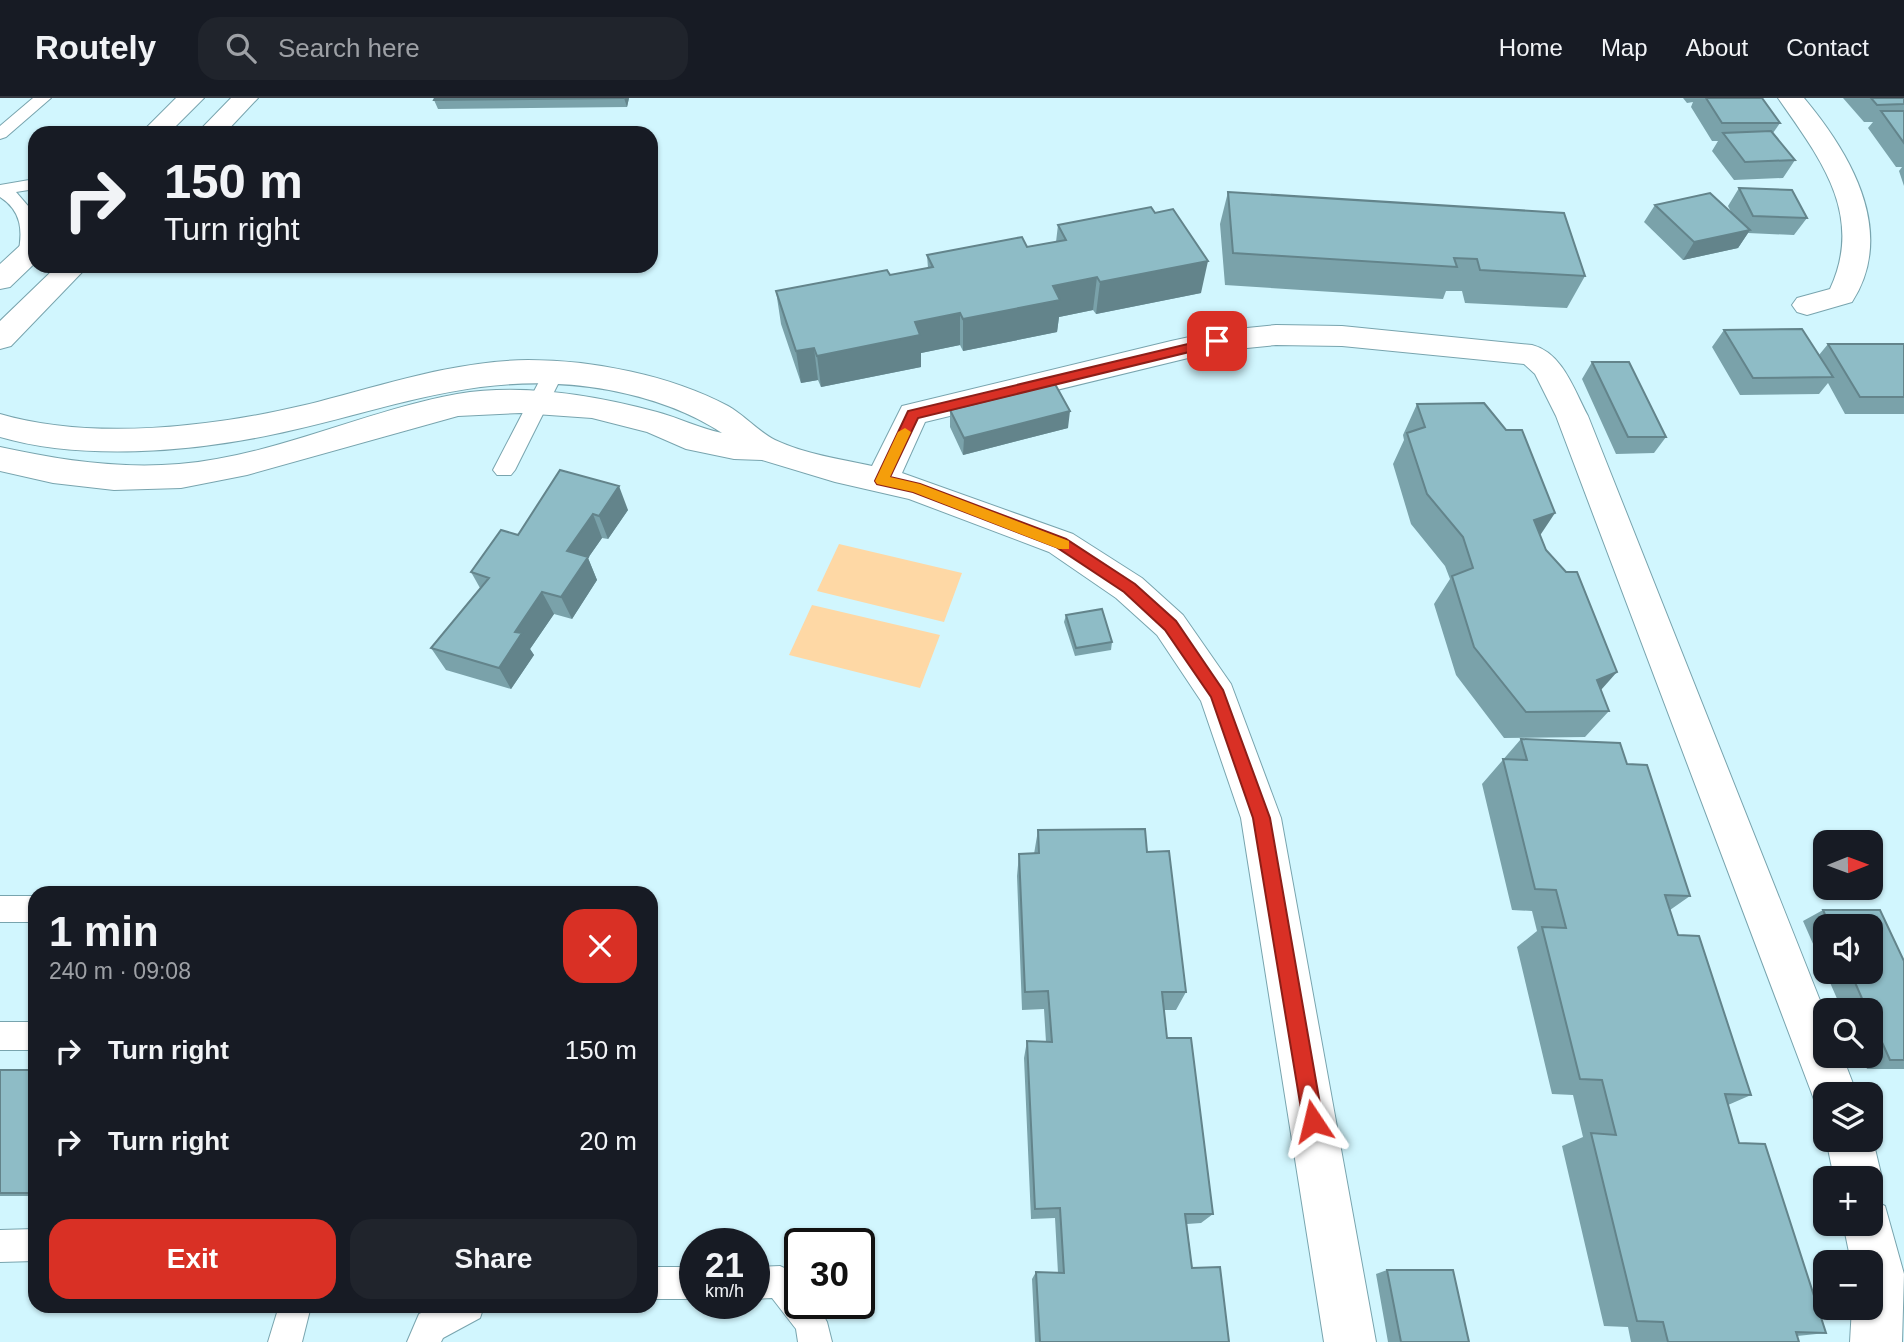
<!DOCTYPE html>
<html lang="en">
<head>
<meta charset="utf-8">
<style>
	:root { --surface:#171b24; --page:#20242c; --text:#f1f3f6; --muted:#9ea1a6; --line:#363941; --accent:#d93025 }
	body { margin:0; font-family:Helvetica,sans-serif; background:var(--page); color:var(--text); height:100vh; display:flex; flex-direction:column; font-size:26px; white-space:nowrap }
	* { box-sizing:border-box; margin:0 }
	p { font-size:23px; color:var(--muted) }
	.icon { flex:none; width:38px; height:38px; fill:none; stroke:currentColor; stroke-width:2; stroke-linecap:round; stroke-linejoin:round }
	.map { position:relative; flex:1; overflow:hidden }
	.details { position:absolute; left:28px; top:788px; width:630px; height:427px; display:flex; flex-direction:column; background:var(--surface); border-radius:21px; box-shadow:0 2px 5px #0004 }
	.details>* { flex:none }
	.top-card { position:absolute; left:28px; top:28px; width:630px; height:147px; border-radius:21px; box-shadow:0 2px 5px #0004; background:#171b24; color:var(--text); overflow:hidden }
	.needle { width:46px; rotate:89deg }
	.tools { position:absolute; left:1813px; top:732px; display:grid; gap:14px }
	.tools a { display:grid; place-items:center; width:70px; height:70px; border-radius:14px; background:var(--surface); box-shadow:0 2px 5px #0004; font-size:35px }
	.speed { position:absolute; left:679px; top:1130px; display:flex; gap:14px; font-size:35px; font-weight:700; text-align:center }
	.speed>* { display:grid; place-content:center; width:91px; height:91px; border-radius:50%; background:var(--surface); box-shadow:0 2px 5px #0004; line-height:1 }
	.speed small { font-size:18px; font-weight:400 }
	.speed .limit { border:4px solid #111; border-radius:10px; background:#fff; color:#111 }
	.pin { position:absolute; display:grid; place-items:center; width:60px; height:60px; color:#fff; margin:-30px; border-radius:14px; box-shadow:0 4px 10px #0006 }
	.me { position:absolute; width:77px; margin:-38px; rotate:350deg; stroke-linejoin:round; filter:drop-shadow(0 0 5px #0008) }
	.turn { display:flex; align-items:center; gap:24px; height:147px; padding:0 21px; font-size:32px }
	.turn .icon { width:91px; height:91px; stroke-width:2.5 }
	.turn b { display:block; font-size:49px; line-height:60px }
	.round { display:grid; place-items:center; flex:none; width:74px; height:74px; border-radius:21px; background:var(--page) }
	.summary { display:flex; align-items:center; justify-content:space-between; height:119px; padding:0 21px }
	h1 { font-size:42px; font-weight:700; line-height:52px }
	.primary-button { display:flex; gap:14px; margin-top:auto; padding:14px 21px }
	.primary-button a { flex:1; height:80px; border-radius:21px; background:var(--accent); color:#fff; font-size:28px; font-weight:700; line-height:80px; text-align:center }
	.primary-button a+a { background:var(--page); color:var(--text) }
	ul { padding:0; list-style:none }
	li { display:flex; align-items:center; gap:21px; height:91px; padding:0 21px }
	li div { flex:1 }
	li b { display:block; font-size:26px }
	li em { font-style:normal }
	header { display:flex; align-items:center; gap:42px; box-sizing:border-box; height:98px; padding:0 35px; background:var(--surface); border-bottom:2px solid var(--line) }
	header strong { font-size:33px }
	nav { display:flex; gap:38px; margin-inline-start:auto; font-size:24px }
	.search { width:490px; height:63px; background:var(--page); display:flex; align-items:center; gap:18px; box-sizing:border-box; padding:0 24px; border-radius:21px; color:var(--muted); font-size:26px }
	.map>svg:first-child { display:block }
</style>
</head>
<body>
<header>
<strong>Routely</strong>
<div class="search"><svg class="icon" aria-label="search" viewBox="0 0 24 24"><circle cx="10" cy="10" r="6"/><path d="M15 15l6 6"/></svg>Search here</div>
<nav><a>Home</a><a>Map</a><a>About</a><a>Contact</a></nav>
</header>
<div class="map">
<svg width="1904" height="1244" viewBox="0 0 1904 1244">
	<rect width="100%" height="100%" fill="#d1f6fe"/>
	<path fill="#fed8a5" d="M839,446L962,475L944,524L817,493Z
		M812,507L940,537L920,590L789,557Z"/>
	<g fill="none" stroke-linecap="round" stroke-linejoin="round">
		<g stroke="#78a4ae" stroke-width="2">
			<path id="lane" d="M33,0H51L6,39L0,41V28Z
				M35,81V91L16,94L35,116V159L27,163L18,157C23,133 22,113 0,99V87Z
				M554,267L564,274L515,372L511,377H497L493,372L544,274Z
				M0,798H35V824H0Z
				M0,924H35V952H0Z
				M35,1131V1163L0,1164V1132Z
				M780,1168C800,1176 800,1186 800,1206H817L827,1224L832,1244H798L796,1231L772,1200L754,1201V1169Z
				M651,1169H695V1201H651Z
				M279,1208H311L302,1244H268Z
				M436,1208H484L480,1220L443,1240L441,1244H407L419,1216Z"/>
		</g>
		<g stroke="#78a4ae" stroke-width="2">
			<path id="street" d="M1778,0H1804C1850,55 1897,134 1852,204L1807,217L1797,214L1792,207L1797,200L1830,191C1865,116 1819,59 1778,0Z
				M1276,227L1342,228L1532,247C1563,255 1574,292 1588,318L1825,915V957H1842L1857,996H1825V1016L1818,1012L1556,318L1535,276L1524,266L1342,248L1276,247L1217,253L925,324L902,375L1073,436L1142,480L1183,517L1231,586L1281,720L1376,1244H1324L1241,720L1201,603L1157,537L1116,500L1049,454L909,401L835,384L762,362L734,361L686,351L647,334L592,320L521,315L458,318L247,377L181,390L114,392L53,385L0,373V349C60,362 118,371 179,366C274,358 364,313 457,296C522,285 594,297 657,314C679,320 699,330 722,335C687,312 650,300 609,292C484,269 393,311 275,336C192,354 82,363 0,339V316C92,343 212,329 305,307C378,289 451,263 528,262C593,262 670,277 728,308C744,317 759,334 775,342C804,356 841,361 872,368L902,308L1171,243L1217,233Z
				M1871,1034L1882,1080L1875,1097L1871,1099V1080H1834L1826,1041H1871Z
				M1871,1101L1885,1108L1904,1176L1902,1244H1850L1852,1209H1871V1164H1851L1843,1125H1871Z"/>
		</g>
		<g stroke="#78a4ae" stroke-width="2">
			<path id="primary" d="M176,0H204L169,35H141Z
				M231,0H258L225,35H197Z
				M35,140V165L10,189L0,191V166L25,143Z
				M57,168H88L11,248L0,251V223Z"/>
		</g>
		<use href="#lane" fill="#fff" fill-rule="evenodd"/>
		<use href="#street" fill="#fff" fill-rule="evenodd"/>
		<use href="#primary" fill="#fff" fill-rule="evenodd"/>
	</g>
	<path fill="#7aa2aa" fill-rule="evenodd" d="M435,0H629L627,9L438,11L434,2Z
		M1683,0H1762L1780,25L1773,35L1795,62L1783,80L1734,82L1712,53L1718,43H1712L1691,9L1693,4L1687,5Z
		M1843,0H1904V88L1899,73L1902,69H1896L1868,30L1873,24H1864Z
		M1739,90L1807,120L1794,137L1748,135L1738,150L1683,162L1644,124L1655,107L1732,116L1728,108Z
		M1228,94L1585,178L1567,210L1465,205L1462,193H1446L1443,201L1225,187L1220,126Z
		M1058,127L1201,195L1096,216L1093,212L1059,219L1057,234L963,253L960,247L921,255V269L821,289L818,282L801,285L781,226L776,193L890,177L928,170L927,157L1027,149L1056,144Z
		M1724,232L1819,257L1828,246H1903L1904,245V316H1845L1828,285L1819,296L1740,297L1712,249Z
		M1592,264L1666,339L1654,355L1616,356L1582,281Z
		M1417,306L1540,438L1609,613L1585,639L1504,640L1456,577L1434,506L1450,481L1445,468L1411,426L1393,366L1404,342L1403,337Z
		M950,312L1068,330L963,357L950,329Z
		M560,372L628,412L608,441L602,440L588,460L597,482L572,521L554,516L530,551L534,557L511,591L446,572L431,550L480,490L471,474L518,437Z
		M1066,517L1112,544L1111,552L1075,558L1064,524Z
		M1521,641L1627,666L1690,798L1670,812L1678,837L1751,997L1728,1007L1739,1045L1826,1235L1797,1238L1799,1244H1631L1628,1229L1604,1228L1562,1048L1583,1039L1573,997L1552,996L1517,849L1537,833L1532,813L1512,812L1482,686Z
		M1038,732L1147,754L1186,894L1176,912H1164L1167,940L1213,1116L1201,1125L1187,1126L1192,1170L1229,1244H1035L1032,1181L1036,1174L1058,1175L1055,1120L1031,1121L1024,960L1027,943L1046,944L1044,911L1022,912L1017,778L1019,756H1034Z
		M1823,812H1880L1904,863V971H1867L1861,957H1871V912H1842L1803,823ZM1825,828H1871V873H1825Z
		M0,972H35V1098H0Z
		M1387,1172L1469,1244H1388L1376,1176Z"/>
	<path fill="#63848b" d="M624,0H629L627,9Z
		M1750,132L1738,150L1683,162L1694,144Z
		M1208,163L1201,195L1096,216L1100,184Z
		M1097,179L1093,212L1059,219L1057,234L963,253V221L1053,188Z
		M960,215V247L921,255V269L821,289L817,258L915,224Z
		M814,250L818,282L801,285L796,253Z
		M1070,313L1068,330L963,357L964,340Z
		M619,388L628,412L608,441L599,418Z
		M1555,415L1535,445L1534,422Z
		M593,416L602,440L588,460L597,482L572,521L561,499L567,453Z
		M542,494L554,516L530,551L534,557L511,591L499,570L515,534Z
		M1617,574L1593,601L1597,582Z"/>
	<path fill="#8ebcc6" stroke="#63848b" stroke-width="2" d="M435,0H624L434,2Z
		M1706,0H1762L1780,25H1722Z
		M1871,0H1904V6L1877,7Z
		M1881,13H1904V45Z
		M1771,33L1795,62L1745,64L1723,35Z
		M1739,90L1792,92L1807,120L1753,118Z
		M1228,94L1564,115L1585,178L1480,172L1477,161L1454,160L1457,169L1233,155Z
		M1710,95L1750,132L1694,144L1655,107Z
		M1151,109L1155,115L1173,111L1208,163L1100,184L1097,179L1053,188L1060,202L963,221L960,215L915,224L920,237L817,258L814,250L796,253L776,193L887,172L890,177L933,169L927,157L1022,139L1027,149L1066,142L1058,127Z
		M1802,231L1833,279L1753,280L1724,232Z
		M1828,246H1904V299H1860Z
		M1592,264H1629L1666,339H1628Z
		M1055,286L1070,313L964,340L950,312Z
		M1484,305L1506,332H1522L1555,415L1534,422L1546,452L1566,474H1577L1617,574L1597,582L1609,613L1526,614L1474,549L1452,478L1473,470L1463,439L1427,396L1407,335L1425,329L1417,306Z
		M560,372L619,388L599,418L593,416L567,453L588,459L561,499L542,494L515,534L522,535L499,570L431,550L489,480L471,474L501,432L518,437Z
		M1102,511L1112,544L1076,550L1066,517Z
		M1521,641L1620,645L1627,666L1647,667L1690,798L1665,797L1678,837L1699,838L1751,997L1725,996L1739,1045L1765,1046L1826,1235L1796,1234L1799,1244H1668L1663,1224L1637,1223L1591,1035L1616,1037L1602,982L1580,981L1542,829L1566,830L1556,792L1535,791L1503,661L1527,662Z
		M1145,731L1147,754L1169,753L1186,894H1162L1167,940H1191L1213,1116H1185L1192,1170L1220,1169L1229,1244H1040L1036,1174L1064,1175L1060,1110L1035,1111L1027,943L1052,944L1048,893L1025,894L1019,756L1039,755L1038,732Z
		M1823,812H1880L1904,863V962H1890L1871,920V912H1867L1850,873H1871V828H1830Z
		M0,972H35V1095H0Z
		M1387,1172H1453L1469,1244H1401Z"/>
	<path fill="#d93025" stroke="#8d1f18" stroke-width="2" d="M1217,239L1224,243L1222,246L918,320L890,379L920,386L1066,441L1135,486L1176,523L1223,592L1270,720L1323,1023L1320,1030L1313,1033L1306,1030L1303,1023L1253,720L1211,599L1165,532L1124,494L1056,449L913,394L877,386L875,383L908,313Z"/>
	<path fill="#f59e0b" d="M905,330L911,334L890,379L920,386L1069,443V451H1059L913,394L877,386L875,383L898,334Z"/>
</svg>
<div class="tools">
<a><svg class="needle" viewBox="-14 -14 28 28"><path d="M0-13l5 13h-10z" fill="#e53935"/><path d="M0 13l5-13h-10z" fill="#9ea1a6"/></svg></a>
<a><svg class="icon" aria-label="sound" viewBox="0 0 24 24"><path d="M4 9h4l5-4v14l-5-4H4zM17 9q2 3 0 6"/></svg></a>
<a><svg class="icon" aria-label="search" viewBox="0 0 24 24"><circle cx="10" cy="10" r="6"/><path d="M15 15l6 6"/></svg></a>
<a><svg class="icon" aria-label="layers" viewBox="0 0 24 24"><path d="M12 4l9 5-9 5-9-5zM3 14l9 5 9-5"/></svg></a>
<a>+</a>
<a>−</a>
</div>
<div class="speed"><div>21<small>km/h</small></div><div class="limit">30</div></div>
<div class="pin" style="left:1217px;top:243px;background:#d93025"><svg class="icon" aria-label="arrive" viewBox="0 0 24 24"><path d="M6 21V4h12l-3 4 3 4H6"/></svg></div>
<svg class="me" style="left:1313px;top:1023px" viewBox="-20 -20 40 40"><path d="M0-17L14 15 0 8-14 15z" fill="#d93025" stroke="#fff" stroke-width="4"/></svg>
<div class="top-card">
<div class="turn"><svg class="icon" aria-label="right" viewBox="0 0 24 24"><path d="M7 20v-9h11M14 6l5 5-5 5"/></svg><div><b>150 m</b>Turn right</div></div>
</div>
<section class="details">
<div class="summary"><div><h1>1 min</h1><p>240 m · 09:08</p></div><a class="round" style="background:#d93025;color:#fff"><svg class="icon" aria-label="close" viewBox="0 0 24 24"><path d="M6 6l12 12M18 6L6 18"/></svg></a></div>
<ul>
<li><svg class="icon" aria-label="right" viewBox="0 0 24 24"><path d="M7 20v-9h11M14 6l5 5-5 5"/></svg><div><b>Turn right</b></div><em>150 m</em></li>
<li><svg class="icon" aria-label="right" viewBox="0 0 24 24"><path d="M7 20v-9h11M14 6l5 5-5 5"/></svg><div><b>Turn right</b></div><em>20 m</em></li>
</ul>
<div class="primary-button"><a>Exit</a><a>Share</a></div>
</section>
</div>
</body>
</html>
